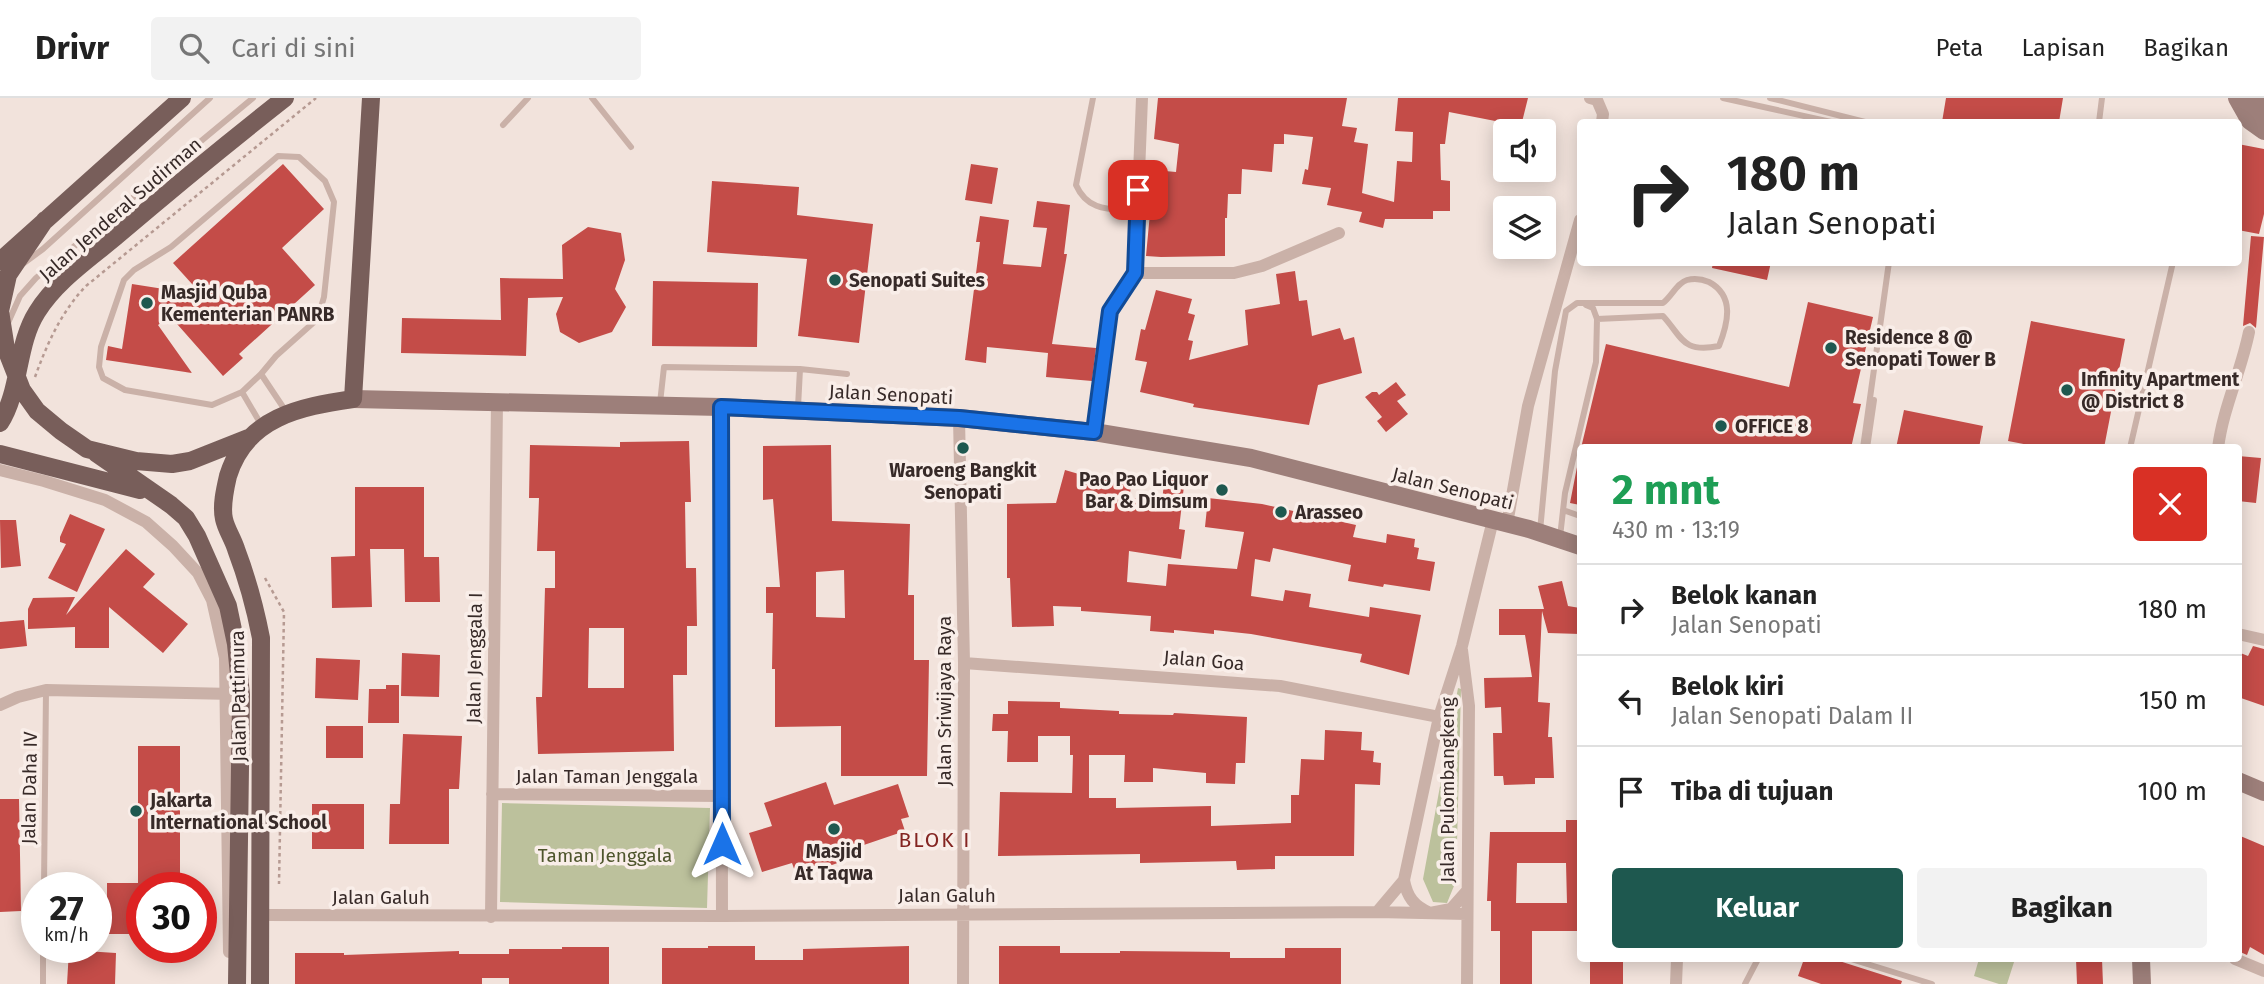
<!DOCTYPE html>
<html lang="id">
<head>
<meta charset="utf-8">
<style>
	:root { --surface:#fff; --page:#f2f2f2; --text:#222; --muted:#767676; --line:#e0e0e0; --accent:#1e584f }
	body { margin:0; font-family:"Fira Sans",sans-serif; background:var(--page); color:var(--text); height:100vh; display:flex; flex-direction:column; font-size:26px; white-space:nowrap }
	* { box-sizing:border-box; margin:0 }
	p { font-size:23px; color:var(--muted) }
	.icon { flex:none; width:38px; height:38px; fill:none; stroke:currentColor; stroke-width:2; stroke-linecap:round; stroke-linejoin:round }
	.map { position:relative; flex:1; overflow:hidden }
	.drawer { position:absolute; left:1577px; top:346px; width:665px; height:518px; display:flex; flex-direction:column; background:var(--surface); border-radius:7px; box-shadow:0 4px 18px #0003 }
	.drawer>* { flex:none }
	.hud { position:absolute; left:1577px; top:21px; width:665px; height:147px; border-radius:7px; box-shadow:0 4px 18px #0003; background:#fff; color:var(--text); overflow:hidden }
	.controls { position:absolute; left:1493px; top:21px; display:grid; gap:14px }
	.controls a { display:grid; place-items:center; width:63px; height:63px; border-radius:7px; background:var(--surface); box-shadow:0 4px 18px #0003; font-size:35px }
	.speed { position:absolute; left:21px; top:774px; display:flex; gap:14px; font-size:35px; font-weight:700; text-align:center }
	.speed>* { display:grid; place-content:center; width:91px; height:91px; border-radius:50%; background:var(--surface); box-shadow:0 4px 18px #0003; line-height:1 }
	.speed small { font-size:18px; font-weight:400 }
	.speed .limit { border:10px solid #d22; background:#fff; color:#111 }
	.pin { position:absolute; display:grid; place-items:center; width:60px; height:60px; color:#fff; margin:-30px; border-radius:14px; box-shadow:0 4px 10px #0006 }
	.me { position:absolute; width:77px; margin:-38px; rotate:0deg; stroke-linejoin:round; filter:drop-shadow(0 0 5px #0008) }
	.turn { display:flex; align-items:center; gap:24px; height:147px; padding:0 35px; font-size:32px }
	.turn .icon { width:91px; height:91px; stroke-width:2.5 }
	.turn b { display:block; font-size:49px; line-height:60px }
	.round { display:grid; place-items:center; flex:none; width:74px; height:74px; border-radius:7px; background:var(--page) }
	.head { display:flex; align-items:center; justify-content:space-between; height:119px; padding:0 35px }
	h1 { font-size:42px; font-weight:700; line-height:52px; color:#1e9e55 }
	.primary-button { display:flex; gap:14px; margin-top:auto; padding:14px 35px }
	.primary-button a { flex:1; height:80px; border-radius:7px; background:var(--accent); color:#fff; font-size:28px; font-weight:700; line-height:80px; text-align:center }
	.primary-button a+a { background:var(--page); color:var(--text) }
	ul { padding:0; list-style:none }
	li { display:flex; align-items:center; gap:21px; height:91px; padding:0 35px; border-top:2px solid var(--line) }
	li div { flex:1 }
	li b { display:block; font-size:26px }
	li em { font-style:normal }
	header { display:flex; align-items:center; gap:42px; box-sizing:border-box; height:98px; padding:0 35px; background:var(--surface); border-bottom:2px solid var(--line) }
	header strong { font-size:33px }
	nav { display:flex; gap:38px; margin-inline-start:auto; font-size:24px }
	.search { width:490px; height:63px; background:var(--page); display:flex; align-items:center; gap:18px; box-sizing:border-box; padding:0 24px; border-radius:7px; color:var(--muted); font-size:26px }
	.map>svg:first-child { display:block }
</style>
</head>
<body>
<header>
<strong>Drivr</strong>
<div class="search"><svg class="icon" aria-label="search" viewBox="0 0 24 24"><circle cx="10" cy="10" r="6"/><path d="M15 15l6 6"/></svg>Cari di sini</div>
<nav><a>Peta</a><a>Lapisan</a><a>Bagikan</a></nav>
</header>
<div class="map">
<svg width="2264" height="886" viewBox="0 0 2264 886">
	<rect width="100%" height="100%" fill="#f2e3dc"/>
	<path fill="#bcc19c" d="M1458,590L1461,591L1456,783L1447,805L1433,804L1423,781Z
		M502,705L710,710L707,810L500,804Z
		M1979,861H2015L2007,886H1999L1974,878Z"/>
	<path fill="#c44c48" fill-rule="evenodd" d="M1158,0H1347L1342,28L1357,30L1354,44L1368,46L1362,95L1394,104L1397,63L1412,64L1413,34L1395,33L1398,0H1528L1521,28L1449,14L1445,46H1440L1441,82L1450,83V113H1433V121H1385L1383,130L1359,124L1362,114L1327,107L1331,90L1302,86L1305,71L1308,72L1313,39L1284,36V46H1274L1272,74L1242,71L1241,96H1228L1227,120H1225V158L1161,159L1146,158L1154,72L1176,74L1179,46L1154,41Z
		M1946,0H2063L2059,24H1942Z
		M2238,46L2264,51V116L2259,136L2238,132Z
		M283,66L324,111L282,150L315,187L239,256L243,260L223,278L170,218L158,227L192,275L106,262L108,248L122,251L132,186L202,197L173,165Z
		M971,66L998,70L992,106L965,102Z
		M712,83L799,89L797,117L873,126L859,245L798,238L807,161L707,154Z
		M1037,103L1070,107L1064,156H1067L1052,246L1096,250L1092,283L1046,279L1048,255L987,249L986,265L965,262L980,144H976L980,118L1009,122L1003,166L1041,169L1047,130L1033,129Z
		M588,129L621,135L625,162L615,191L626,209L612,234L579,245L560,234L556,216L563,199L528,200L526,258L401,255L402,220L501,222L500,180L563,181L562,147Z
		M2251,138L2264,139L2256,230L2250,225L2243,228Z
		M1713,164H1771L1767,182L1712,170Z
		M1295,173L1299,203L1307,202L1312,238L1340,230L1344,242L1354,239L1362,275L1318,287L1309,327L1193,309L1194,306L1140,294L1147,264L1135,262L1141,231L1145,232L1156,192L1192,201L1188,215L1195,217L1188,242L1193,243L1189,262L1248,247L1245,212L1280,206L1276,176Z
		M653,183L758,185L757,249L652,248Z
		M1808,204L1873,219L1853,305L1861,306L1851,350H1581L1606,246L1789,289Z
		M2031,223L2125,241L2104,350H2044L2008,343Z
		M1396,284L1406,297L1397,303L1408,316L1386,334L1377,323L1382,319L1365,299L1372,294H1377L1379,297Z
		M1904,312L1983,328L1979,350H1896Z
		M689,343L691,404H685L686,470H696L697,528H687V577H673L674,653L538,656L536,599H542L545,490H555V453H537L539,400H529L530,347L620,349V344ZM589,530H624V590H588Z
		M831,347L832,423L910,426L908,497H914V562H929L927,678H841V628L775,629V571H772L773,515H766V489H780L773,401L763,402V348ZM844,472L845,520L816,519V474Z
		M2238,358L2261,360L2256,405L2238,403Z
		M1578,364H1580V407L1570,405Z
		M1065,372L1089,379L1094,377L1132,384L1129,400L1162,403L1165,377L1185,379L1179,431L1185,432L1181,461L1129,453L1127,484L1166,488L1168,466L1237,471L1244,434L1205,429L1208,400L1262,406L1356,427L1353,439L1386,445L1387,436L1415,441L1414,449L1419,450L1417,461L1435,464L1430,493L1384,486L1383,489L1348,483L1351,467L1273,450L1270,464L1255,461L1251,498L1283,503L1285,492L1311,496L1309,509L1369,519L1370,509L1421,517L1409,577L1360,564L1362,556L1251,536L1214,532V536L1174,532V535L1150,533L1151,518L1081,513V509L1053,508L1054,528L1012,529L1010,480H1007V406L1056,405Z
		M355,389H424V459H439L440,504H405L404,451H370L372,509L332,510L331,459L355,458Z
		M70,416L105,431L77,494L48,480L66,446L60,444V439Z
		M0,422H16L21,468L1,470Z
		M126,451L155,476L143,489L188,526L163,555L109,509V550H75V529L28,531V511L33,500L75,499L66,517Z
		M1562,483L1568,508L1580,510V536L1548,535L1542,513L1538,604L1550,605L1548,639H1552L1554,680H1535V686L1504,687L1503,678H1494L1493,635H1502L1501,609L1485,610L1484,580L1532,579L1525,537H1499V511H1544L1538,488Z
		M24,522L27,548L0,551V524Z
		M2253,548L2264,551V608L2238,599V554L2248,558Z
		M402,555L440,557L439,599L401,598Z
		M316,560L360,562L358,602L315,600Z
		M386,587H399V625H368L369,591H386Z
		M1008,603L1060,604V610L1119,613V616L1173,617L1174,615L1247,619L1245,665H1236L1235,686L1206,685V675L1153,670V684H1124L1125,657H1089V700H1116V710L1211,708V728L1291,725V697H1299L1301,661L1324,662L1325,632L1362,634L1361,652L1374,653L1373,664L1381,665L1380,687L1355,686L1354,758H1275V771L1237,772L1236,763L1140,765V756L998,758L1000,694L1072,695L1073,657H1070V638H1038V664H1007L1008,633H992L993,616H1008Z
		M326,628H363V660H326Z
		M403,636L462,638L459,691H449V746H389L390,706H400Z
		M138,648H180V789H142V836H107V785H138Z
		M826,684L834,707L898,686L909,719L901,721L905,733L855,750L858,758L797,779L792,765L762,774L749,735L772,728L764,705Z
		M0,701H19L21,813L0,814Z
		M312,706H364V751H312Z
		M1566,722H1580V833H1532V886H1500V833H1491V803H1487L1490,734H1566ZM1517,765H1566L1567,805H1516Z
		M2238,737L2264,748V857L2250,849L2247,857L2238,853Z
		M708,848H755V862H803V851L909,848V886H662V850H708Z
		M999,848H1060V855H1120V853L1230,854V860H1285V850H1341V886H999Z
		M562,849H609V886H509V880H482V886H295V855H344V857L459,853V856H509V851H562Z
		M69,852L116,855L115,886H67Z
		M1590,861H1623V886H1590Z
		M1804,861H1833L1902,883L1901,886H1821L1798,878Z
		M2076,861H2102L2103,886H2077Z"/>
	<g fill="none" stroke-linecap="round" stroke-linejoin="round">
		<path stroke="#b69a92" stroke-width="2.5" stroke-dasharray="3.5 3.5" stroke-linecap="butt" d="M35,279C47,246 61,214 86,188L316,0
			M265,480L284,514L279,786"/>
		<path stroke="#cab1a8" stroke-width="6" d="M592,0L631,49
			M1093,0L1076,87C1088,114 1111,111 1137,114
			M1723,0L1831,24
			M1770,0L1865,24
			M2099,24L2102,0
			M503,27L528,0
			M278,58L299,59L325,83L334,104L324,199L318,219L313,225L276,258L261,276L242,294L212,307L125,292L103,280L99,269L101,249L124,182L134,172L171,149Z
			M24,165L43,151L210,0
			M7,227L20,198L36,180L253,0
			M800,271L847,276
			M261,276L287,315
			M242,294L262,328
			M660,305L664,269L800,271L798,309
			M1863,350L1889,164
			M1867,350L1874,302
			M2130,350L2173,164
			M1563,412L1580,418
			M1540,433L1555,273L1566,213L1577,205H1663C1672,198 1677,185 1687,182C1694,180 1702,181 1709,184C1735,198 1728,225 1719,248C1682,255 1683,240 1663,218L1597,221
			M1560,439L1565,395L1596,264L1597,221L1593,210L1586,207
			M44,789L46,592
			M1851,861L1932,886
			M43,886V849
			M1745,886L1758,861"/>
		<path stroke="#cab1a8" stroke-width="12" d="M1590,0L1597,2L1603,16L1602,24
			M1135,175H1234L1262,168L1339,135
			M721,309L722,818
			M959,320L964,565L963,886
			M1094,334L1110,213L1135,175L1142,0
			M2218,350C2223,310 2241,274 2249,234
			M0,372L44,383L105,402L146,424L173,448L198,475L212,502L225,560L229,854
			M1507,426L1528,308L1580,122
			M2238,536L2264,542
			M1462,552L1469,608L1467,886
			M964,565L1280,588L1439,619
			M0,607L18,599L46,592L233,596
			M492,696L723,698
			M1404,782C1407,799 1414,808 1430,815L1451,811L1466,794
			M1377,814L1404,782L1439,619L1462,548L1493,422
			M260,817L722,818L1377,814L1467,816
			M491,819L497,303
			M2235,861L2264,873
			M1676,886L1677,861"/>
		<path stroke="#9d7f7a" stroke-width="18" d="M2237,0L2250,23L2264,33
			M2256,0L2264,15
			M353,301L721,309L959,320L1094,334L1251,360L1529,431L1580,448
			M2238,683L2264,694
			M2141,861L2142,886"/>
		<path stroke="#785e5a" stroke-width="18" d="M45,122L8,177L0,213L6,251L22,292L37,313L61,333L87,351L136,363L172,366L190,363L248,340
			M0,163L182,0
			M0,325C21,292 16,247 37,214C57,182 91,160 119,136C173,90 229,44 285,0
			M96,355L171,407L186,420L197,438L228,508L236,546L241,597L237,886
			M0,356L140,392
			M260,886L261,540C255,509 247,480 236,451C233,441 226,431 224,421C221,408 225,391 228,378C246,319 300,309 353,301L371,0"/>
	</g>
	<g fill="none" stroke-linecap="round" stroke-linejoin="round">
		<g stroke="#114b97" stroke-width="18">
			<path id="route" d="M722,746L721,309L959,320L1094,334L1110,213L1135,175L1138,92"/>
		</g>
		<use href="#route" stroke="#1a73e8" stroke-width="12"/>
	</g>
	<g fill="#1e584f" stroke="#f9eee9" stroke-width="2.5">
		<circle cx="835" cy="182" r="7"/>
		<circle cx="147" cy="205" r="7"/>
		<circle cx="1831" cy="250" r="7"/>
		<circle cx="2067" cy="292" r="7"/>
		<circle cx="1721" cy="328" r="7"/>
		<circle cx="963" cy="350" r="7"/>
		<circle cx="1222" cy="392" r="7"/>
		<circle cx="1281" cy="414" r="7"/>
		<circle cx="136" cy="713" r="7"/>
		<circle cx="834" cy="731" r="7"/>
	</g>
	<g text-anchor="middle" stroke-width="7" stroke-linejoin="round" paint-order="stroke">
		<g font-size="19" fill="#372a28" stroke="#f9eee9">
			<text transform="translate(120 111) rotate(-41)" y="7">Jalan Jenderal Sudirman</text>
			<text transform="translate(891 296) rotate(3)" y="7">Jalan Senopati</text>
			<text transform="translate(1453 390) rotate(14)" y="7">Jalan Senopati</text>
			<text transform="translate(474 560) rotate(-89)" y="7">Jalan Jenggala I</text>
			<text transform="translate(1204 562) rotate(5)" y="7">Jalan Goa</text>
			<text transform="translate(238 598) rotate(-91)" y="7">Jalan Pattimura</text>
			<text transform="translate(944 603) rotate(-90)" y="7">Jalan Sriwijaya Raya</text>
			<text x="607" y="685">Jalan Taman Jenggala</text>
			<text transform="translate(29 690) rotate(-89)" y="7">Jalan Daha IV</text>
			<text transform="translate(1447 692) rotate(-90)" y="7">Jalan Pulombangkeng</text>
			<text x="947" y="804">Jalan Galuh</text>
			<text x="381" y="806">Jalan Galuh</text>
		</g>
		<g font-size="19" font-weight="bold" fill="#372a28" stroke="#f9eee9" text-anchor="start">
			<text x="849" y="189">Senopati Suites</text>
			<text x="161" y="201">Masjid Quba<tspan x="161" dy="22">Kementerian PANRB</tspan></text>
			<text x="1845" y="246">Residence 8 @<tspan x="1845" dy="22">Senopati Tower B</tspan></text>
			<text x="2081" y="288">Infinity Apartment<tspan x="2081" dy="22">@ District 8</tspan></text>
			<text x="1735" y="335">OFFICE 8</text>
			<text x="963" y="379" text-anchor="middle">Waroeng Bangkit<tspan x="963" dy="22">Senopati</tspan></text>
			<text x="1208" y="388" text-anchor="end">Pao Pao Liquor<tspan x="1208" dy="22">Bar &amp; Dimsum</tspan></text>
			<text x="1295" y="421">Arasseo</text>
			<text x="150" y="709">Jakarta<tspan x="150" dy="22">International School</tspan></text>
			<text x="834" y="760" text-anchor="middle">Masjid<tspan x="834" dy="22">At Taqwa</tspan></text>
		</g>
		<g font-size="19" fill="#4e552c" stroke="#f9eee9">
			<text x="605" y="764">Taman Jenggala</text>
		</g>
		<g font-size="21" letter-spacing="2" fill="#842522" stroke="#f9eee9">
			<text x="935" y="749">BLOK I</text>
		</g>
	</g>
</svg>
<div class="controls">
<a><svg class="icon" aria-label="sound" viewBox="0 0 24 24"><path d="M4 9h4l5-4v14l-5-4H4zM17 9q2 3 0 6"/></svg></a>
<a><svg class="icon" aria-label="layers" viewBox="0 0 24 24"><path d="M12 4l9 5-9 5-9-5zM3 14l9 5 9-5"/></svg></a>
</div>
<div class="speed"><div>27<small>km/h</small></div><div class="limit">30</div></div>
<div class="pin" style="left:1138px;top:92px;background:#d93025"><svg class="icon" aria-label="arrive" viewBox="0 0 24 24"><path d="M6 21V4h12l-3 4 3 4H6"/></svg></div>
<svg class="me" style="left:722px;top:746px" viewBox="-20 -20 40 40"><path d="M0-17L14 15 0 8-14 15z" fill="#1a73e8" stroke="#fff" stroke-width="4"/></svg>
<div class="hud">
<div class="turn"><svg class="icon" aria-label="right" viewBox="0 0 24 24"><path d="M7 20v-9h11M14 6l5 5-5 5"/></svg><div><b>180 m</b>Jalan Senopati</div></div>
</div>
<section class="drawer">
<div class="head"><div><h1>2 mnt</h1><p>430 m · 13:19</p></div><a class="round" style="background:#d93025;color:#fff"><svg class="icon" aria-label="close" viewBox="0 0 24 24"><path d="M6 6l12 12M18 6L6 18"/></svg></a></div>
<ul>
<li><svg class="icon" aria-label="right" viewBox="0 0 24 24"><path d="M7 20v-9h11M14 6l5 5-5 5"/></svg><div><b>Belok kanan</b><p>Jalan Senopati</p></div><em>180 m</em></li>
<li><svg class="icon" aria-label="left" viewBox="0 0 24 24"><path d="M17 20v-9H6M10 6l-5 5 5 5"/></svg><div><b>Belok kiri</b><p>Jalan Senopati Dalam II</p></div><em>150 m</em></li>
<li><svg class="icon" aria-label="arrive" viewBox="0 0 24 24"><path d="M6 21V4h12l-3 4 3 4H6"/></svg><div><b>Tiba di tujuan</b></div><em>100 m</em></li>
</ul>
<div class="primary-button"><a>Keluar</a><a>Bagikan</a></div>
</section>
</div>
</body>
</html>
